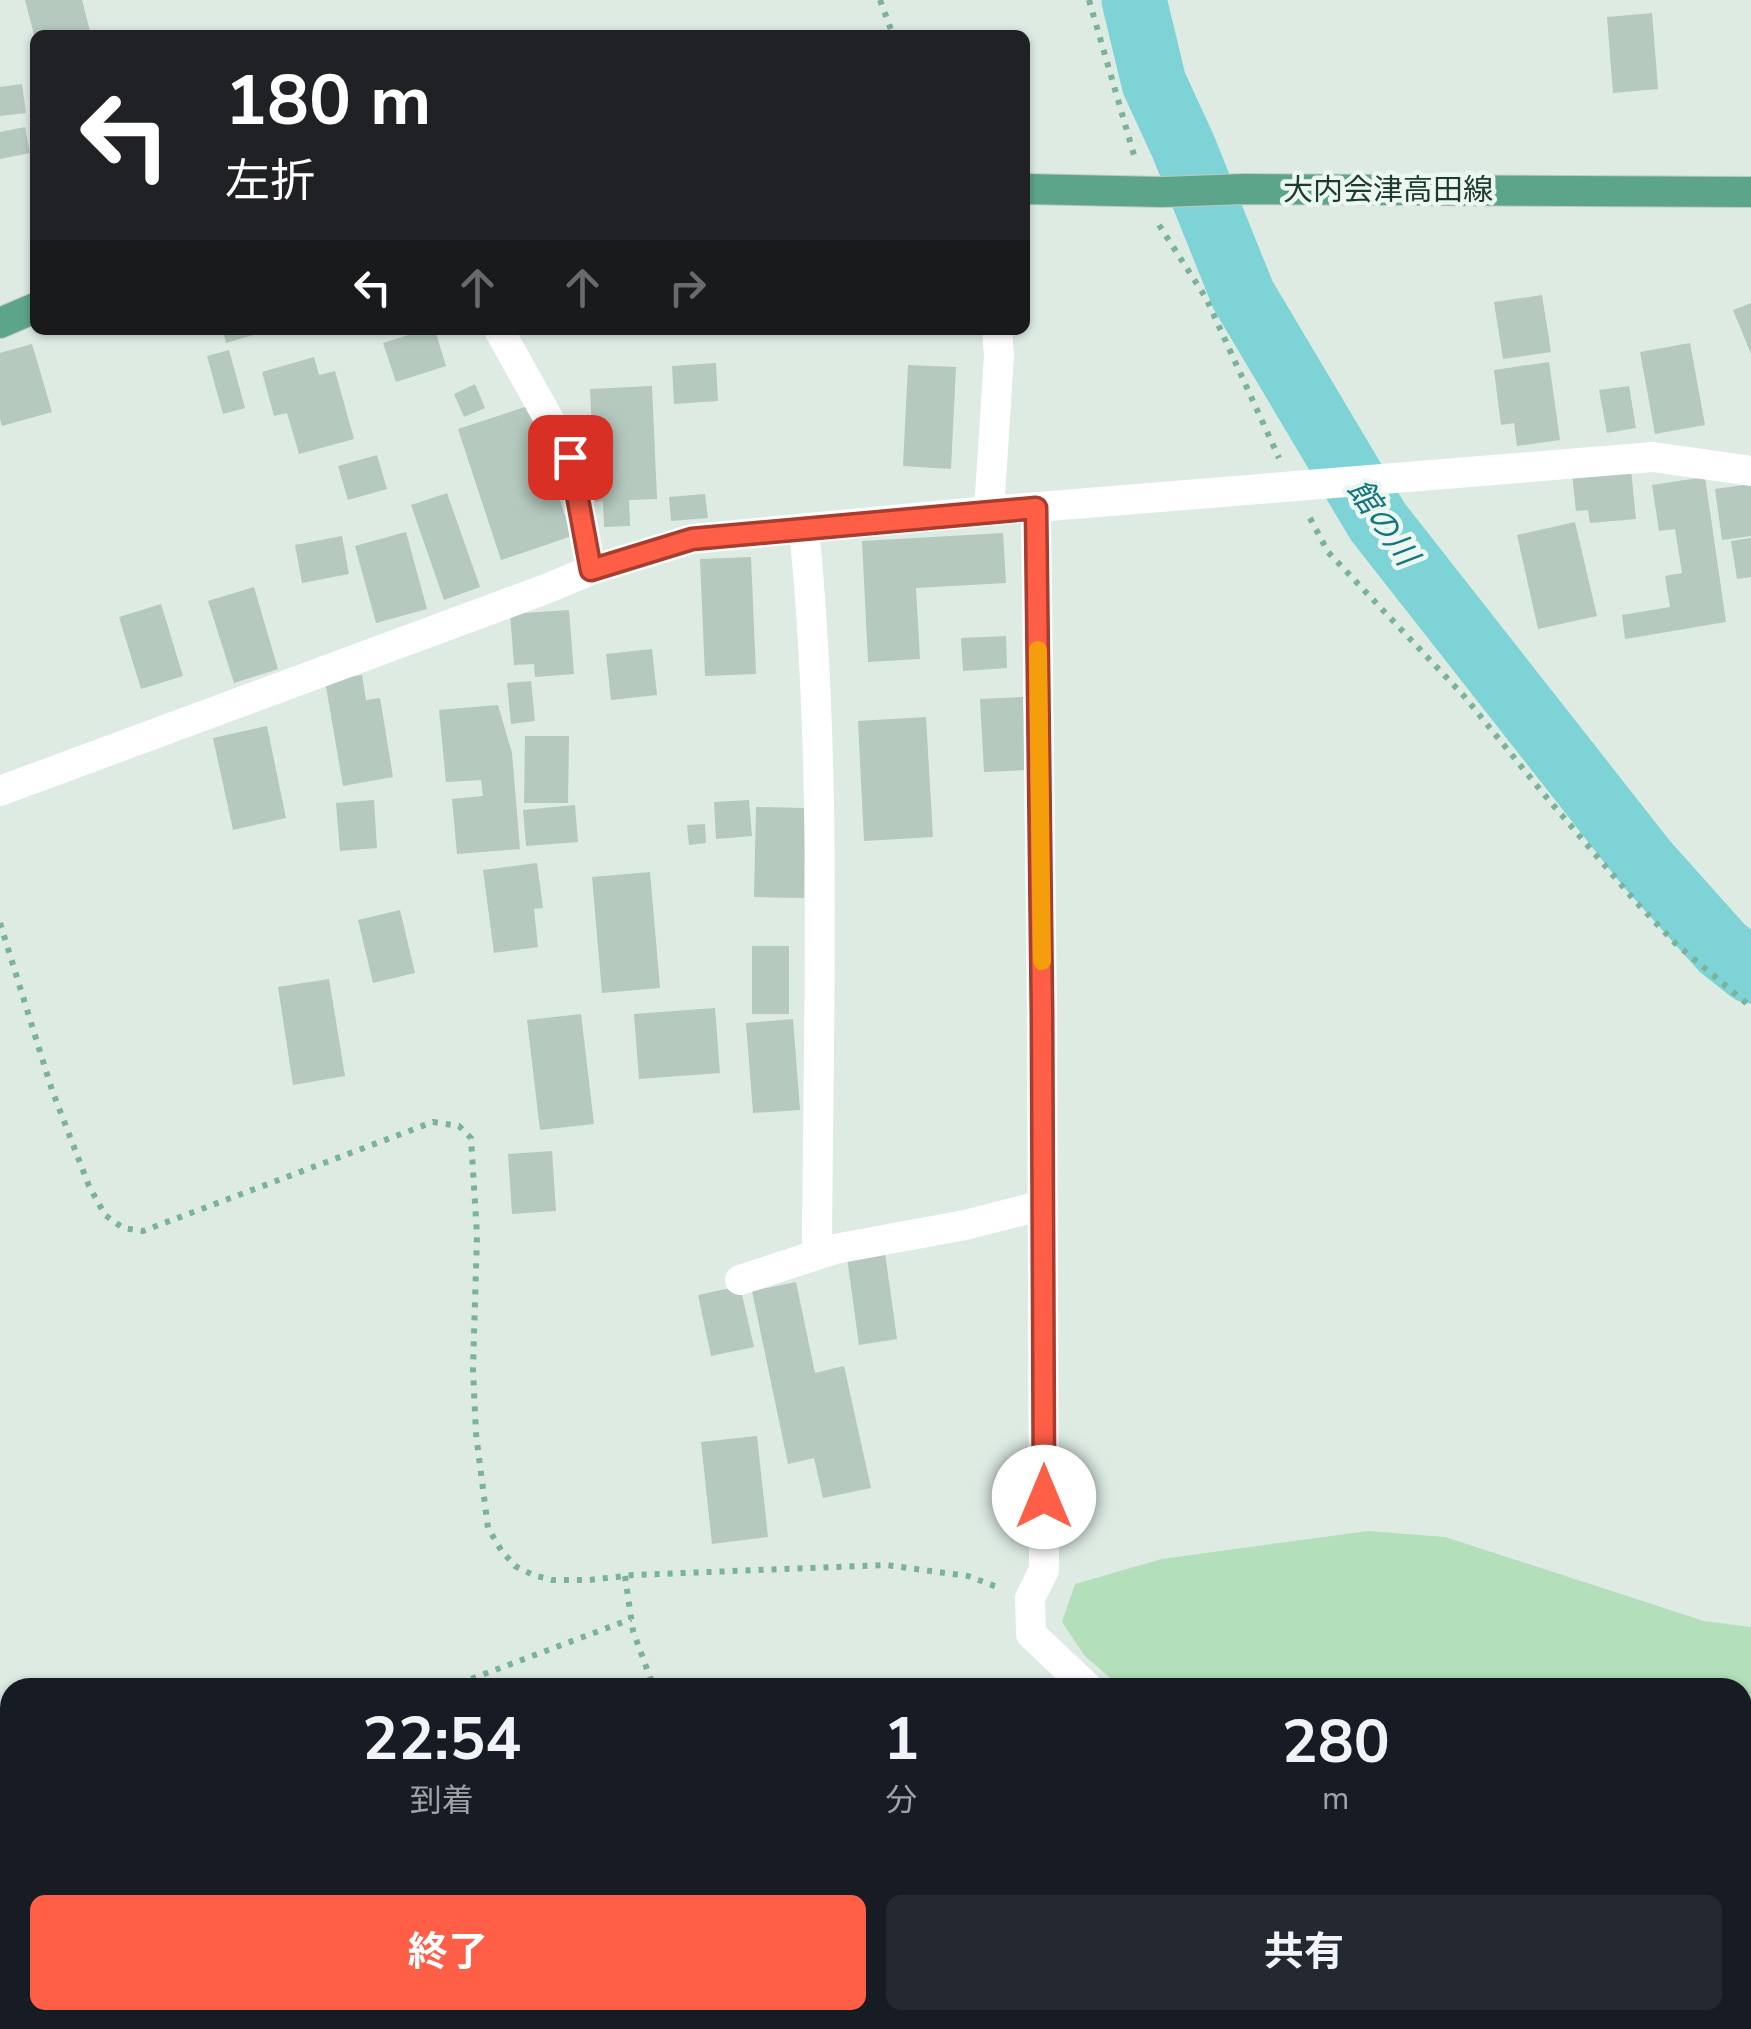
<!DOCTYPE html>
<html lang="ja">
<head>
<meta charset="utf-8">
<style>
	:root { --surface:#171b24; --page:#242831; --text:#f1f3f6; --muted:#9ea1a6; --accent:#ff5e47 }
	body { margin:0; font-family:"Nunito Sans","Noto Sans JP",sans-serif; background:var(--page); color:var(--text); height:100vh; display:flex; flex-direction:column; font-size:38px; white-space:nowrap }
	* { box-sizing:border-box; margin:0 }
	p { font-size:32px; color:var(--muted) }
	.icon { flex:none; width:55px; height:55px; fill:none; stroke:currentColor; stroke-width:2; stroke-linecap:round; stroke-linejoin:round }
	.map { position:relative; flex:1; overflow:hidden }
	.side { position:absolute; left:0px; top:1678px; width:1752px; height:352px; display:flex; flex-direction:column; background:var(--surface); border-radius:30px 30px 0 0; box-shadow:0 2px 8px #0004 }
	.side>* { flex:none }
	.guide { position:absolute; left:30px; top:30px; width:1000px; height:305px; border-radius:15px; box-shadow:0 2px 8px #0004; background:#202124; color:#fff; overflow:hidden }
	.pin { position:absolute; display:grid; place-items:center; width:85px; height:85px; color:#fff; margin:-42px; border-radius:20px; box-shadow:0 5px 15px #0006 }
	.me { position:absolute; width:110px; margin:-55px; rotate:0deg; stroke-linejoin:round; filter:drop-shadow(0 0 8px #0008) }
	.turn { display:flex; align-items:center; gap:35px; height:210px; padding:0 30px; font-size:45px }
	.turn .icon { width:130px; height:130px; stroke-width:2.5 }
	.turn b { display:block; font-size:70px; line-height:85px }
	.lanes { display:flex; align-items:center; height:95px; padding:0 30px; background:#0003; justify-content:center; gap:50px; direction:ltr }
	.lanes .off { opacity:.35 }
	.eta { display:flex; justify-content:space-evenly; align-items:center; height:170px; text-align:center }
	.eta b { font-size:60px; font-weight:700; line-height:70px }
	.button { display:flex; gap:20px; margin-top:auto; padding:20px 30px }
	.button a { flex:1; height:115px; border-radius:15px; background:var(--accent); color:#fff; font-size:40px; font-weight:700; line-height:115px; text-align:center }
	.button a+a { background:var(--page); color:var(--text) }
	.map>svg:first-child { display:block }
</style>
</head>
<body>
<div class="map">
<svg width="1751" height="2029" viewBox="0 0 1751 2029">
	<rect width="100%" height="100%" fill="#ddebe3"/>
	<path fill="#b3dfba" d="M1368,1531L1445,1537L1704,1621L1751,1627V1957L1742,1947V1688L1121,1687L1085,1656L1062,1622L1075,1584L1162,1559Z"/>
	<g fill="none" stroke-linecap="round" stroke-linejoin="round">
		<path stroke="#7ed3d6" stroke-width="65" d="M1134,0L1154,83L1183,146L1243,295L1378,522L1646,863L1722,948L1751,971"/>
	</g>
	<path fill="#b5c9be" d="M25,0H82L91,35H34Z
		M1652,13L1658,89L1613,93L1607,17Z
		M22,84L26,113L0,116V87Z
		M25,127L30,153L0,159V132Z
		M1542,295L1551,352L1503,359L1494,302Z
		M1751,303V354L1733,310Z
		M223,330H267V331L226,343Z
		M424,330H435L446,366L396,382L383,343Z
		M1690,343L1705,425L1655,434L1640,352Z
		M32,344L52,412L2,426L0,419V353Z
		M229,350L245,408L223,414L207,356Z
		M314,357L319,375L335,371L354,439L299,454L287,413L274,416L262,372Z
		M1549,362L1560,440L1517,446L1514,423L1501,425L1494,370Z
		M716,363L718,401L674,404L672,366Z
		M908,365L956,367L951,469L903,466Z
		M475,384L485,408L464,417L454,394Z
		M652,386L657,499L629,500L630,526L604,527L603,501L595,502L590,389Z
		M1629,386L1636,428L1607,433L1599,390Z
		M528,406L572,536L501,560L458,429Z
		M377,455L387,489L348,500L338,466Z
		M1631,469L1636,519L1590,523L1588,510L1576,511L1572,474Z
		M1705,477L1726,622L1625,639L1622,615L1670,607L1665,576L1682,573L1675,529L1659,531L1652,485Z
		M1751,484V536L1722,540L1715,489Z
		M447,493L480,587L444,600L411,505Z
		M705,494L708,518L671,521L669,497Z
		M1575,522L1597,616L1538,629L1517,535Z
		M406,532L427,609L376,623L355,546Z
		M1003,533L1006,583L916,588L920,659L868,662L862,541Z
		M342,536L349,574L302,583L295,545Z
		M1751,538V577L1737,579L1731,541Z
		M751,557L756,674L705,676L700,559Z
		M254,587L278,669L234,683L208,601Z
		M161,604L183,676L141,689L119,617Z
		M569,610L574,674L535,677L534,664L514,665L510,614Z
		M1006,636L1007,668L963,671L961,638Z
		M652,649L657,695L611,700L606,654Z
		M362,675L366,700L380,698L393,777L343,786L325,681Z
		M531,681L535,721L511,724L507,683Z
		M1023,697L1027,770L984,772L980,699Z
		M498,705L512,753L520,849L457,854L452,799L483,796L481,780L446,782L439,710Z
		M926,717L933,837L864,841L858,721Z
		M267,726L286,818L233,830L213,738Z
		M525,736H569L568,803H524Z
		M374,800L377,848L340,851L336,803Z
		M749,800L752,836L716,839L714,802Z
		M575,805L578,842L526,846L523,810Z
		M756,807L806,808L804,898L754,897Z
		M705,824L706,843L689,845L687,825Z
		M537,863L543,908L534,909L538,947L494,953L483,870Z
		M650,872L660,988L602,993L592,877Z
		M400,910L415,973L373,983L358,920Z
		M752,946H789V1014H752Z
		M329,979L345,1076L293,1085L278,987Z
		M715,1008L720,1073L639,1079L634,1014Z
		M581,1014L594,1124L540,1130L527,1020Z
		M793,1019L800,1110L753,1113L746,1023Z
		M552,1151L556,1211L512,1214L508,1154Z
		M885,1253L897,1339L859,1345L847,1258Z
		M796,1282L815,1373L844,1366L871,1488L823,1498L814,1458L788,1464L752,1291Z
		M740,1286L754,1347L711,1356L698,1295Z
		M757,1436L768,1537L712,1544L701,1442Z"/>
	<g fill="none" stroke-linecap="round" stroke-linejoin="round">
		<g stroke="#c0c8c5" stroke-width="32">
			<path id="major" d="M1025,189L1162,192L1245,189L1751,192
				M0,323L35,308
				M0,1836L10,1864
				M65,2020L68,2029"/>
		</g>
		<path stroke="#7ab29a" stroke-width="6" stroke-dasharray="5 8" stroke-linecap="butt" d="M880,0L893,35
			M1089,0L1136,162
			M1159,225L1206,298L1279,458
			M1310,518L1328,552L1464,696L1542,792L1635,901L1676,944L1751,1007
			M0,923L52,1090L89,1186L105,1215L123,1228L143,1231L433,1122L459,1126L471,1138L477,1235L473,1369L476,1434L488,1528L501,1550L515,1566L533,1575L552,1580H589L633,1575L886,1565L968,1576L1000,1588
			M625,1576L633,1631L654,1688
			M447,1688L631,1619
			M777,2020L781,2029
			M811,2029L836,2020"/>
		<path stroke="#fff" stroke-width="30" d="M499,330L570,457L591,570
			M1036,508L1042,1013L1044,1570L1030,1598L1031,1634L1088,1688
			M989,511L999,355L997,330
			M804,528C828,770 818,1013 817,1255
			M0,791L546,589L591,570L692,539L989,511L1653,457L1751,471
			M740,1280L835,1249L965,1225L1043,1205
			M1307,2020L1310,2029"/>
		<use href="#major" stroke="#5da58a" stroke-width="30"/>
	</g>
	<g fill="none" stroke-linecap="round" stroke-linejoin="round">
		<g stroke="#a63d2e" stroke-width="25">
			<path id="route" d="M570,457L591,570L692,539L1036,508L1042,1014L1044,1497"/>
		</g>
		<use href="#route" stroke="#ff5e47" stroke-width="18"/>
		<path stroke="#f59e0b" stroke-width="18" d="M1038,650L1042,961"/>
	</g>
	<g text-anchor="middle" stroke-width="9" stroke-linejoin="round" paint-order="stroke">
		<g font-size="30" fill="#1d3b30" stroke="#edf7f1">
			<text x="1388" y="200">大内会津高田線</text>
		</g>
		<g font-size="32" font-style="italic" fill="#12777c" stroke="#edf7f1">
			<text transform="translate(1383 522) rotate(55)" y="11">館の川</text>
		</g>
	</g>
</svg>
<div class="pin" style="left:570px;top:457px;background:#d93025"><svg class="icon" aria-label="arrive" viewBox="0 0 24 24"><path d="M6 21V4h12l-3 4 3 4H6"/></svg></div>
<svg class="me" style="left:1044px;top:1497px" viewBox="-20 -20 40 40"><circle r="19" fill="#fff"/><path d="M0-13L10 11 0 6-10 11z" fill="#ff5e47"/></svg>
<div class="guide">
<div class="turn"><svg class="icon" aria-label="left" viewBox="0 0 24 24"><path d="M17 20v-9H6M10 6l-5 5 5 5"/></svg><div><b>180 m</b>左折</div></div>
<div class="lanes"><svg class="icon" aria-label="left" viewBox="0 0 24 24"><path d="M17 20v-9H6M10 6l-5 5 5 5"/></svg><svg class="icon off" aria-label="ahead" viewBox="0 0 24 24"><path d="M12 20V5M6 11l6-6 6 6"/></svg><svg class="icon off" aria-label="ahead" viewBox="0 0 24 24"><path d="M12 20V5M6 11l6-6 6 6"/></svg><svg class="icon off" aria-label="right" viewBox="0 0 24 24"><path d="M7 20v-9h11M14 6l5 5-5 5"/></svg></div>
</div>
<section class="side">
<div class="eta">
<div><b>22:54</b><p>到着</p></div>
<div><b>1</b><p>分</p></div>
<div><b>280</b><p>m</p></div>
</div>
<div class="button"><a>終了</a><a>共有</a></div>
</section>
</div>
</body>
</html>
